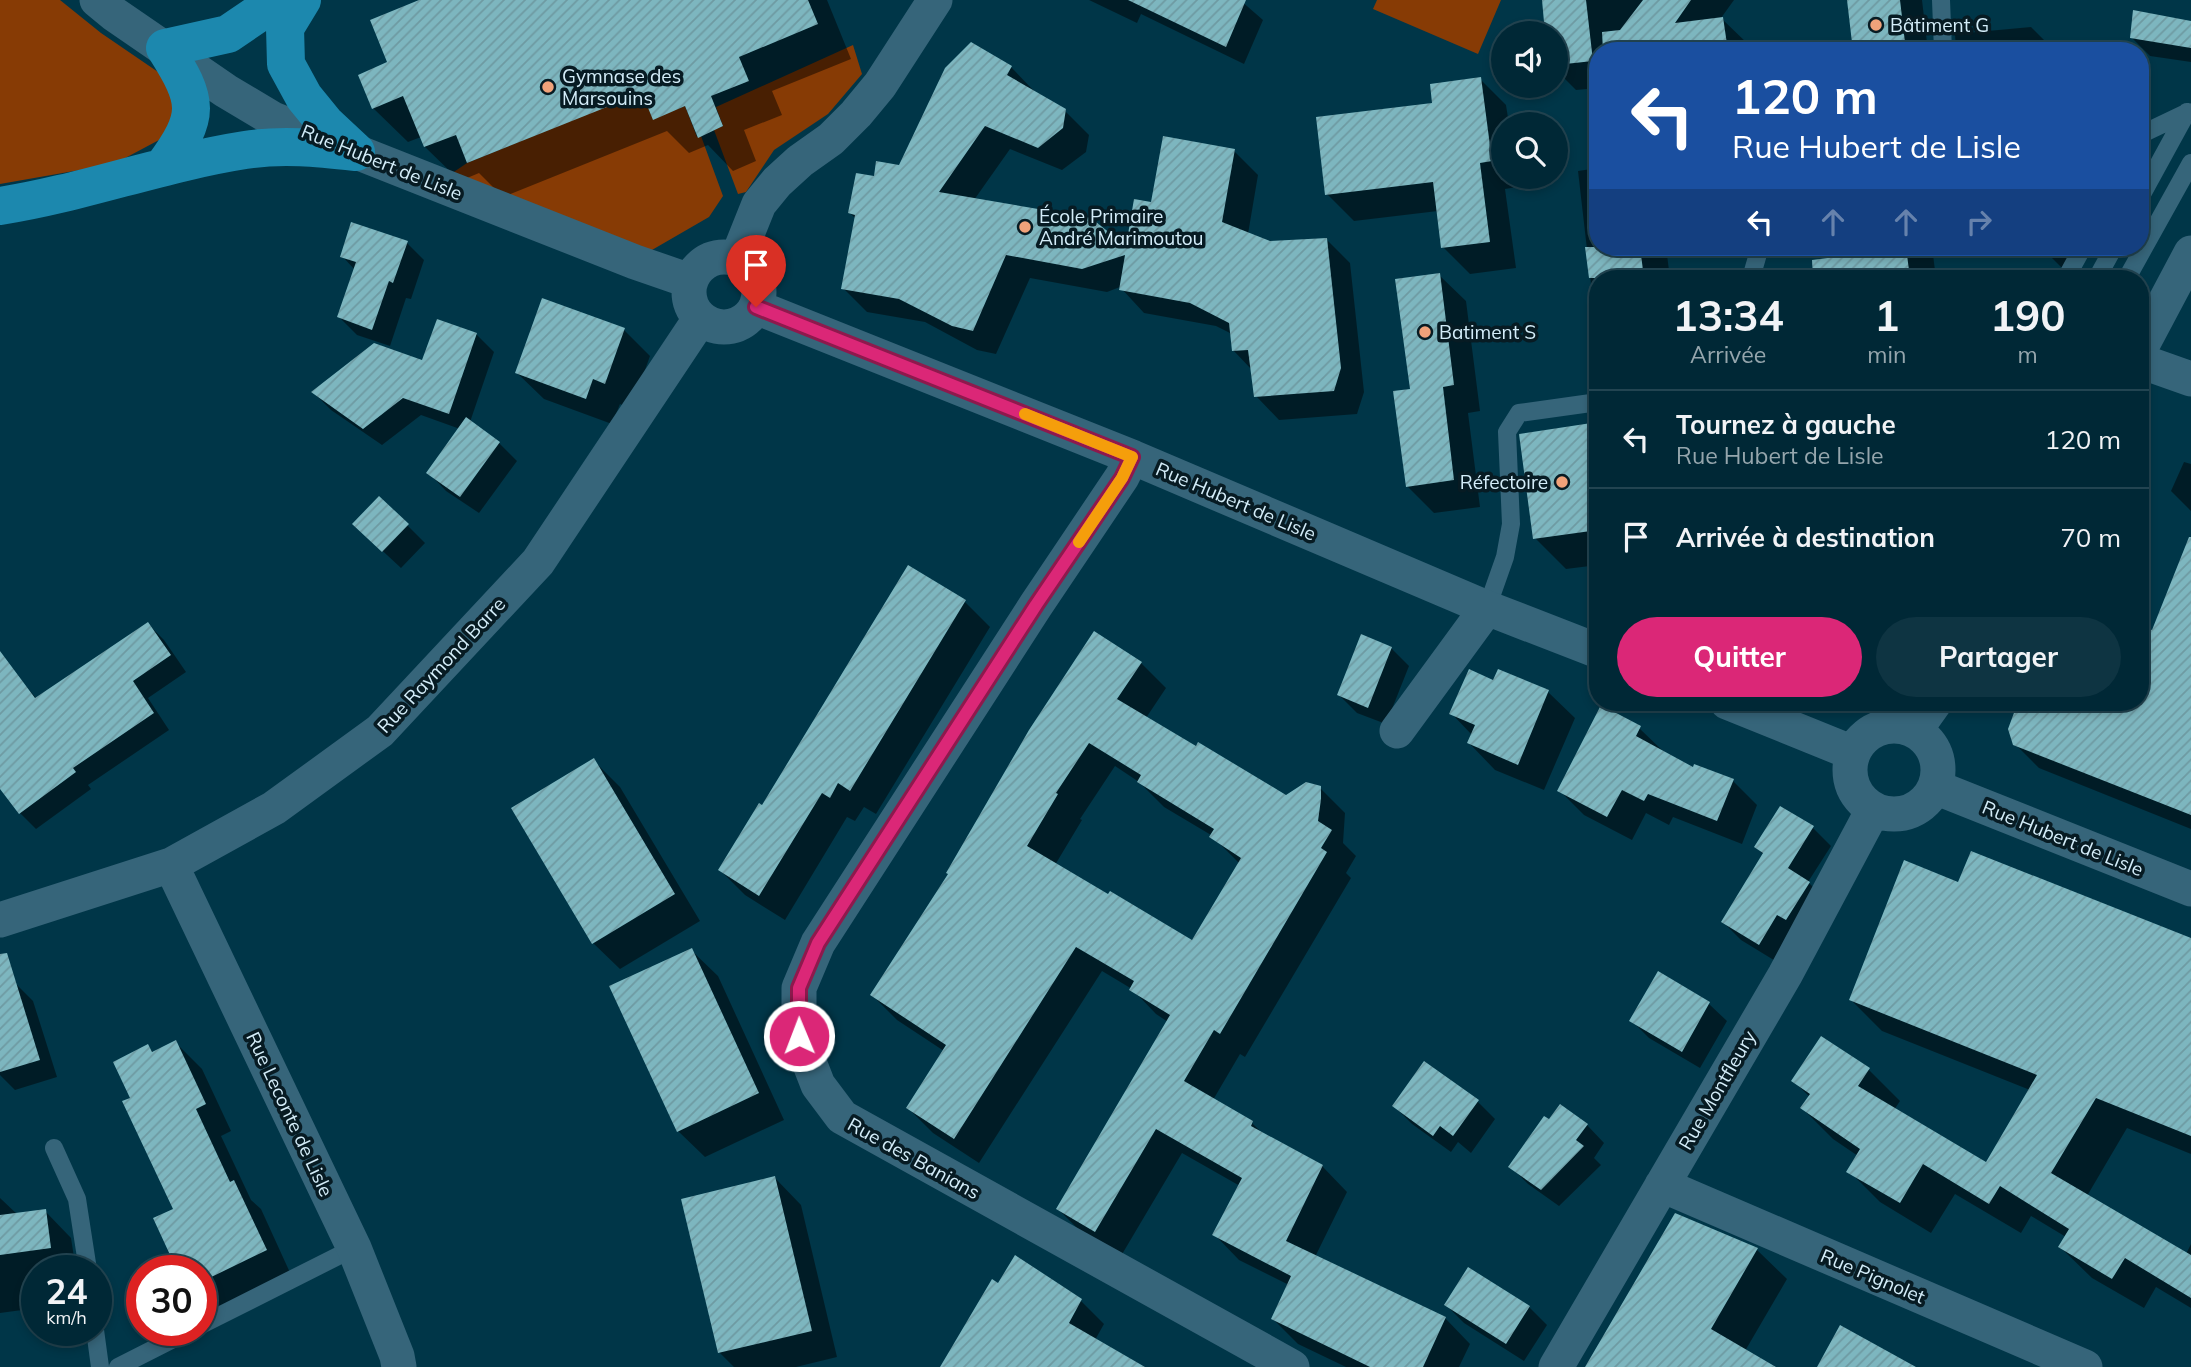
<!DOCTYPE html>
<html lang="fr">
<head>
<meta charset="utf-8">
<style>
	:root { --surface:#002836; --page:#0e3442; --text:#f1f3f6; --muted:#95a6ad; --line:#224451; --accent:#db2777 }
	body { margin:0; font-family:Mulish,sans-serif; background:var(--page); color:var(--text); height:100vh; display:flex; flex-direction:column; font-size:26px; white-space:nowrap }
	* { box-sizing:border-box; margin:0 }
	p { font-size:23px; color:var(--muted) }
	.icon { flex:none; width:38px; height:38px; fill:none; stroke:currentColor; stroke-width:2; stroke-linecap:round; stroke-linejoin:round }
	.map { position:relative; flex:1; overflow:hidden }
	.panel { position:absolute; left:1589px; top:270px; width:560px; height:441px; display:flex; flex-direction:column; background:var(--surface); border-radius:28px; box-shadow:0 4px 10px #0003,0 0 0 2px var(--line) }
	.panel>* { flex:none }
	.banner { position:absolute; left:1589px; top:42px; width:560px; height:214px; border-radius:28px; box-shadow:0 4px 10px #0003,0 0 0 2px var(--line); background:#1a4fa0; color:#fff; overflow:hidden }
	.buttons { position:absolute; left:1491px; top:21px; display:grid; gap:14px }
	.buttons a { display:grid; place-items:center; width:77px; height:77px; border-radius:50%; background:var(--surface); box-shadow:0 4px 10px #0003,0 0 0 2px var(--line); font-size:35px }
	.speed { position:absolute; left:21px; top:1255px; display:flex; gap:14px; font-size:35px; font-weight:700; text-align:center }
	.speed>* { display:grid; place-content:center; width:91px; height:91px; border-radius:50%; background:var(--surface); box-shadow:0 4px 10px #0003,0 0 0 2px var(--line); line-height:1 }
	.speed small { font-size:18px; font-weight:400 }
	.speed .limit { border:10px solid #d22; background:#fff; color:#111 }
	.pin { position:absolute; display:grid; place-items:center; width:60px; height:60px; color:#fff; margin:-72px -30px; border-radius:50% 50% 50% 0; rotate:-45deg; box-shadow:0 0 7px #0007 }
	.pin .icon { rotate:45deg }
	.me { position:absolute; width:77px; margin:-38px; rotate:359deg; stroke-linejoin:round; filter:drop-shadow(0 0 5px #0008) }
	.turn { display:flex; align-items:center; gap:24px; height:147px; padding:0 28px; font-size:32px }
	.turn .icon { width:91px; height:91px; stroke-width:2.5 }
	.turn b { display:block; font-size:49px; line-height:60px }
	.lanes { display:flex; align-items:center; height:66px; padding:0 28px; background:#0003; justify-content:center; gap:35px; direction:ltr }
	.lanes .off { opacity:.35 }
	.eta { display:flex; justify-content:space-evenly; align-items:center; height:119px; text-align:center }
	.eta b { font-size:42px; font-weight:700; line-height:49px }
	.action { display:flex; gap:14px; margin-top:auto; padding:14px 28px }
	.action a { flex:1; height:80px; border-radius:42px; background:var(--accent); color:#fff; font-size:28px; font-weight:700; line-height:80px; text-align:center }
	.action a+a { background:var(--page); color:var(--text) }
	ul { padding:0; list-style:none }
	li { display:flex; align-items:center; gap:21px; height:98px; padding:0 28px; border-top:2px solid var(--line) }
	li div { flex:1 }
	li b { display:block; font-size:26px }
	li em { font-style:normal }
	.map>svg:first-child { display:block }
</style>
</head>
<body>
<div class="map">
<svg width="2191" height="1367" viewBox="0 0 2191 1367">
	<defs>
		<pattern id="building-hatch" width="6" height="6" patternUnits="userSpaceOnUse" patternTransform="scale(1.75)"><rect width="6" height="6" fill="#7db6bf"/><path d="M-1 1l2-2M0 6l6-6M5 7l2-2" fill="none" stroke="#6e9aa2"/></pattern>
	</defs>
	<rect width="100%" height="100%" fill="#003648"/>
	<path fill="#873b05" d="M0,0H60L101,33L161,74L180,110L159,140L114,164L0,184Z
		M1377,0H1501L1478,54L1373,9Z
		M853,45L862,74L828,114L774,150L746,192L738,194L714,130L723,126L716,107Z
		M642,92L653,119L685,106L697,137L701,136L723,196L709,217L645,254L442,180L467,163Z"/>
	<path fill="#0007" fill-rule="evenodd" d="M423,0H827L851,59L772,91L782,115L744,130L756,161L733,171L708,145L689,153L667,131L503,197L479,173L460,181L425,147L421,137L408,142L373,108L390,63Z
		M1089,0H1240L1263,20L1244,64L1141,14L1137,23Z
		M1543,0H1734L1721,18L1748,44L1749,51H1598V88L1576,90L1556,70V33H1547Z
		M1848,0H1922L1928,51H1854Z
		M2191,22V62L2150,56L2132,38Z
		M2031,27L2055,51H1956L1955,34Z
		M1011,67L1034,91L1065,111L1089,135L1086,152L1062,170L1010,149L974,200L1128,250L1152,204L1234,151L1258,175L1248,234L1270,243L1326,239L1350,263L1364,392L1357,414L1279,420L1256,396L1252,370L1233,350L1232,334L1216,326L1144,313L1120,287L1107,292L1030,278L996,354L977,350L925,322L867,312L843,288L856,219L850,213L875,178L900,167Z
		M1480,79L1506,105L1509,124H1503V177H1516L1517,187L1505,189L1516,268L1470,274L1443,247L1438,211L1354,221L1327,194L1434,104Z
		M1598,168V247H1666L1670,278H1598V345L1578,171Z
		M407,243L424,260L411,299L406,298L390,346L357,335L339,317L355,270L342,256Z
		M1844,247H1932L1936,278H1806L1805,273L1846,267Z
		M2041,247H2079L2071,277Z
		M1439,275L1466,301L1480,411L1468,413L1480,507L1434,513L1407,486L1412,391Z
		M624,330L650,356L631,409L620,404L612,424L544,399L517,373Z
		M476,334L494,352L470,422L499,443L517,461L479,513L446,491L429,473L460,429L421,415L382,445L331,410L314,393L423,363Z
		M1598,424V565L1566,569L1535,538Z
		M2184,462L2191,464V511L2171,491Z
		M407,525L425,543L401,568L373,542Z
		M2191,537V829L2039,768L2015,744L2009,729L2020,702H2140L2153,632Z
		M908,567L965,602L990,627L876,814L864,807L855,821L847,817L785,920L745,895L720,870L763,808Z
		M148,624L164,640L186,672L148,698L169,730L88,785L91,789L36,829L20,813L0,786V687L16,675L37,699Z
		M1391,648L1409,666L1386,724L1357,713L1339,695Z
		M1141,663L1166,688L1146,718L1286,797L1320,788L1345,813L1343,843L1356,856L1346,873L1351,878L1245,1057L1240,1054L1213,1100L1252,1123L1265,1136L1322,1166L1347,1192L1315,1257L1445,1318L1470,1344L1459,1367H1346L1298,1344L1273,1319L1289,1285L1239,1260L1214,1234L1240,1186L1182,1153L1121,1256L1083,1234L1058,1209L1168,1022L1156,1014L1132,989L1102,971L979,1163L933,1133L908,1108L944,1051L897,1020L872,995ZM1115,766L1139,782L1164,807L1211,835L1240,864L1193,943L1055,865L1082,820L1080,819Z
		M1499,671L1548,692L1575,718L1544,790L1495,770L1469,743L1472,735L1452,714L1494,682Z
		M1639,728L1664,752L1694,769L1733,781L1757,805L1742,844L1673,817L1669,825L1646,813L1632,840L1584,815L1559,790Z
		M593,760L620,787L700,921L620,969L593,943Z
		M1813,828L1831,846L1808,882L1827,901L1777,962L1741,940L1723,922L1764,855L1756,847Z
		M1959,884L2191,940V1154L2127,1128L2087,1196L2186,1254L2191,1244V1308L2156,1287L2144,1308L2092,1278L2060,1247L2066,1237L2031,1216L2021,1233L1955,1194L1931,1233L1880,1202L1849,1171L1858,1156L1833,1139L1802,1108L1810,1097L1793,1081L1821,1038L1869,1070L1900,1101L1894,1110L1986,1165L2030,1090L1882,1031L1851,1000Z
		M691,950L718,976L784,1120L705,1157L678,1131Z
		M1659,973L1709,1004L1727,1021L1700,1068L1649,1038L1631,1020Z
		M15,983L33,1001L57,1077L15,1090L0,1075V987Z
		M175,1042L202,1069L231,1131L221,1136L251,1200L261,1209L292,1277L214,1315L201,1302V1270H179L156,1219L176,1210L132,1099L148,1047L154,1053Z
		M1478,1102L1495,1119L1471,1153L1458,1142L1451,1152L1412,1124L1394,1106Z
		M1549,1122L1587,1125L1604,1143L1594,1158L1601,1165L1559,1206L1528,1184L1510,1166Z
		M775,1178L801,1205L837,1357L796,1367H734L719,1352Z
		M0,1198L18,1215L45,1211L71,1238L76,1270H37V1308L0,1313Z
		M1757,1250L1787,1279L1745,1351L1773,1367H1590Z
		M1016,1257L1081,1301L1104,1324L1095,1340L1141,1367H942L999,1285Z
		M1446,1305L1529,1307L1547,1325L1524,1361L1464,1323Z"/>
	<path fill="url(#building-hatch)" fill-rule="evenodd" d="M419,0H808L818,24L739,57L749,81L711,96L723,126L698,138L685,106L653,120L642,93L467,163L456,135L424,147L403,96L372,109L358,75L387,62L370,20Z
		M1128,0H1246L1226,47Z
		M1542,0H1586L1593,61L1556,65V33H1545Z
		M1643,0H1691L1675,23L1723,17L1728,51H1603L1602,32L1620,30Z
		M1847,0H1900L1906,51H1853Z
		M2133,10L2191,21V48L2130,38Z
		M971,42L1012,66L1007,75L1066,109L1063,128L1038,148L985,126L939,192L1091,218L1126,246L1134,199L1151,202L1163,136L1235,149L1222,222L1270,241L1327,238L1341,368L1334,391L1254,397L1248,350L1232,351L1229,323L1190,303L1119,290L1125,255L1082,269L1006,255L973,331L952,326L899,299L841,289L855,215L848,213L856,173L874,176L876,161L899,165L945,68Z
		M1481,77L1492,161L1480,163L1490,242L1441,248L1433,182L1325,195L1316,117L1432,103L1430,84Z
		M351,222L408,241L393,283L389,281L372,330L337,317L356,262L340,257Z
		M1585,247H1640L1644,278H1589Z
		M1842,247H1873V252L1906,247L1910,278H1813L1812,260L1843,256Z
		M1440,273L1454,385L1443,387L1454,480L1406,487L1393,391L1410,389L1395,279Z
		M542,298L625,328L605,384L593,379L586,399L515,373Z
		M437,319L477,333L449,414L403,398L363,429L311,392L374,343L422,360Z
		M466,417L500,442L460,497L426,473Z
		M1598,422V530L1533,539L1519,434Z
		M379,496L409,524L382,552L352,524Z
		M2189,537H2191V815L2013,745L2008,729L2018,702H2140V625L2152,630Z
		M908,565L966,600L850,791L838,783L830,798L822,793L759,896L718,870L759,803L762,805Z
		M148,622L171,655L133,681L154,713L73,768L76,772L19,814L0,789V651L35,698Z
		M1094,631L1142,662L1117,699L1196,746L1198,742L1286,795L1306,782L1321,786V799L1318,821L1332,830L1321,848L1327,852L1220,1034L1214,1030L1184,1081L1253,1121L1251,1126L1323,1165L1286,1241L1446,1317L1423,1367H1370L1271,1319L1291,1276L1212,1235L1242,1178L1156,1129L1095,1232L1056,1209L1170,1015L1129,990L1134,981L1076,947L954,1139L906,1108L946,1045L870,995L948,874L946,873L1029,730ZM1089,743L1141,775L1137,782L1214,829L1209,837L1241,858L1192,940L1110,891L1108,894L1027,846L1058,794L1056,793Z
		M1361,634L1392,647L1368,708L1337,695Z
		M1469,669L1493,680L1498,669L1549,690L1518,765L1467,743L1475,725L1449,714Z
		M1601,705L1641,726L1636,736L1693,767L1694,764L1734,779L1717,821L1648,794L1644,801L1622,790L1607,817L1557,791Z
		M594,758L675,894L592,944L511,808Z
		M1780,806L1814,826L1788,868L1810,882L1786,920L1777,915L1759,945L1721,922L1763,853L1754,847Z
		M1971,851L2191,938V1136L2096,1098L2051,1173L2191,1255V1298L2125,1258L2112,1279L2058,1247L2069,1229L2000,1186L1989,1204L1923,1164L1900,1203L1846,1172L1860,1149L1800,1108L1810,1094L1791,1081L1821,1036L1870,1068L1858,1086L1986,1162L2037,1075L1849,1000L1904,860L1958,882Z
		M692,948L759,1093L677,1132L609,986Z
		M7,953L40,1060L0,1072V954Z
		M1658,971L1710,1002L1682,1052L1629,1021Z
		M176,1040L206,1104L196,1109L230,1182L234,1180L267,1250L201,1282V1270H177L153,1218L173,1209L122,1101L130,1098L113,1062L148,1044L152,1052Z
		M1424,1061L1479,1100L1453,1136L1440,1126L1433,1136L1392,1106Z
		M1560,1104L1588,1124L1576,1140L1584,1146L1541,1190L1508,1167L1544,1116L1549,1119Z
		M775,1176L812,1331L718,1353L681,1199Z
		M46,1209L51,1248L0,1255V1215Z
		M1675,1213L1758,1248L1711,1329L1776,1367H1585Z
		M1015,1255L1082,1299L1069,1323L1145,1367H940L992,1279L998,1283Z
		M1468,1267L1530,1306L1506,1344L1444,1305Z
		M1840,1325L1916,1367H1817Z"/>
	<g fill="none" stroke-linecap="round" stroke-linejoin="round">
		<path stroke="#36657a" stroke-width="18" d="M1941,0L1943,51
			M2140,139L2144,133L2188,112
			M2140,198L2187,112
			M1751,278L1760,247
			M2066,278L2083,247
			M2097,278L2114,247
			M2127,278L2191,163
			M1487,608L1505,557L1511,524L1507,432L1519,413L1598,402
			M54,1148L77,1199L88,1270
			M201,1325L354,1248
			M95,1330L100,1367
			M118,1367L191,1330"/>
		<path stroke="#36657a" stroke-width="35" d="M97,0L114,14L226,91L273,119L635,262L690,281
			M689 292a35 35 0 1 1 70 0a35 35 0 1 1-70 0Z
			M737,259L759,204L777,182L800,161L831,139L856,114L880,85L935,0
			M756,307L1132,457L1487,608L1598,651
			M2140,349L2191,253
			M2140,361L2191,379
			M1132,457L1122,477L1036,605L818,943L799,988V1036L818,1085L842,1117L1292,1367
			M1727,702L1853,753
			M1850 770a44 44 0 1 1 88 0a44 44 0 1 1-88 0Z
			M1915,730L1935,702
			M1397,731L1487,608
			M1935,787L2191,889
			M171,865L354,1248L397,1356L399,1367
			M0,920L171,865L274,808L380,731L538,562L700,319
			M1662,1185L2085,1367
			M1556,1367L1785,975L1873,810"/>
		<path stroke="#1c88ae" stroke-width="38" d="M302,0L285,28L286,64L304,97L326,124L356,152
			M163,167C201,115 199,102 165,48L228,34L278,0
			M0,206C83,193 162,163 245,150C282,144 319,148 356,152"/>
	</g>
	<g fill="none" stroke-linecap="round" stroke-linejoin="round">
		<g stroke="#8e194d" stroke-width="18">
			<path id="route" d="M756,307L1132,457L1122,478L1036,605L818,943L799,988V1036"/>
		</g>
		<use href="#route" stroke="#db2777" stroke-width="12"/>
		<path stroke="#f59e0b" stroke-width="12" d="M1025,414L1132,457L1122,478L1079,542"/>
	</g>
	<g fill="#f0a27a" stroke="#071b23" stroke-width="2.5">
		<circle cx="1876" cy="25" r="7"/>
		<circle cx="548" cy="87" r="7"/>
		<circle cx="1025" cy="227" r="7"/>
		<circle cx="1425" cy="332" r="7"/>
		<circle cx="1562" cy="482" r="7"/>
	</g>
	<g text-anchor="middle" stroke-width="7" stroke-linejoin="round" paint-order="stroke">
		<g font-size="19" fill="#d4edf9" stroke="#071b23" text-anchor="start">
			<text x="1890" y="32">Bâtiment G</text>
			<text x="562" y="83">Gymnase des<tspan x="562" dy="22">Marsouins</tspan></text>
			<text x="1039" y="223">École Primaire<tspan x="1039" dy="22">André Marimoutou</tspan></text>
			<text x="1439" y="339">Batiment S</text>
			<text x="1548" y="489" text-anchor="end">Réfectoire</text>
		</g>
		<g font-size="19" fill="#d4edf9" stroke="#071b23">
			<text transform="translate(382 162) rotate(22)" y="7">Rue Hubert de Lisle</text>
			<text transform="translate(1236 501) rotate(23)" y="7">Rue Hubert de Lisle</text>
			<text transform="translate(441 665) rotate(-47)" y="7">Rue Raymond Barre</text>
			<text transform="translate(2063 838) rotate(22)" y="7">Rue Hubert de Lisle</text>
			<text transform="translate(1717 1090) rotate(-60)" y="7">Rue Montfleury</text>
			<text transform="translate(290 1114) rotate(65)" y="7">Rue Leconte de Lisle</text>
			<text transform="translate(914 1158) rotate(29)" y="7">Rue des Banians</text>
			<text transform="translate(1873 1276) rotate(23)" y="7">Rue Pignolet</text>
		</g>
	</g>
</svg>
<div class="buttons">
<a><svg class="icon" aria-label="sound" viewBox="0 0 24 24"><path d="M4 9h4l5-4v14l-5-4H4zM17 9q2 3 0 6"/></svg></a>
<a><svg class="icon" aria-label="search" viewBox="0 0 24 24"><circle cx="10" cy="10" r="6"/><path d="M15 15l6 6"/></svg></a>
</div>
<div class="speed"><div>24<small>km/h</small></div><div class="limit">30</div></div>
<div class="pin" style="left:756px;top:307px;background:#d93025"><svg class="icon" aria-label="arrive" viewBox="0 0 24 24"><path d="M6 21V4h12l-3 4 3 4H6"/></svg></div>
<svg class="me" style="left:799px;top:1036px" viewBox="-20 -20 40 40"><circle r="17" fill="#db2777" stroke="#fff" stroke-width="3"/><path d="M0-11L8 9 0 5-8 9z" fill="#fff"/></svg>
<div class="banner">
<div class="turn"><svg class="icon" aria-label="left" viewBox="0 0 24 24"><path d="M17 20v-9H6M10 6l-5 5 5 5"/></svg><div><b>120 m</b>Rue Hubert de Lisle</div></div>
<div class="lanes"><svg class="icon" aria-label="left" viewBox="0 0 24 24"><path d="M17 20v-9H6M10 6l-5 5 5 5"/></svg><svg class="icon off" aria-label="ahead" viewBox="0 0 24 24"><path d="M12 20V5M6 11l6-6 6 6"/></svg><svg class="icon off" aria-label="ahead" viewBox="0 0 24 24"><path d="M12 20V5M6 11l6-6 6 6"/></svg><svg class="icon off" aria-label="right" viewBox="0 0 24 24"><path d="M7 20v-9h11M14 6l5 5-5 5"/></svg></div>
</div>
<section class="panel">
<div class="eta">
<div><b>13:34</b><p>Arrivée</p></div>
<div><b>1</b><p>min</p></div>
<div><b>190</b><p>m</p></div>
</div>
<ul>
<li><svg class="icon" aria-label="left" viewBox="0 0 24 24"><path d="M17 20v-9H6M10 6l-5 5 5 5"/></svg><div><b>Tournez à gauche</b><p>Rue Hubert de Lisle</p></div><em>120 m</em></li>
<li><svg class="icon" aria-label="arrive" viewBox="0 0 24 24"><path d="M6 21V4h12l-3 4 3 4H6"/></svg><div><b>Arrivée à destination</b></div><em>70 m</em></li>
</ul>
<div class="action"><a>Quitter</a><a>Partager</a></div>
</section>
</div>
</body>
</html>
